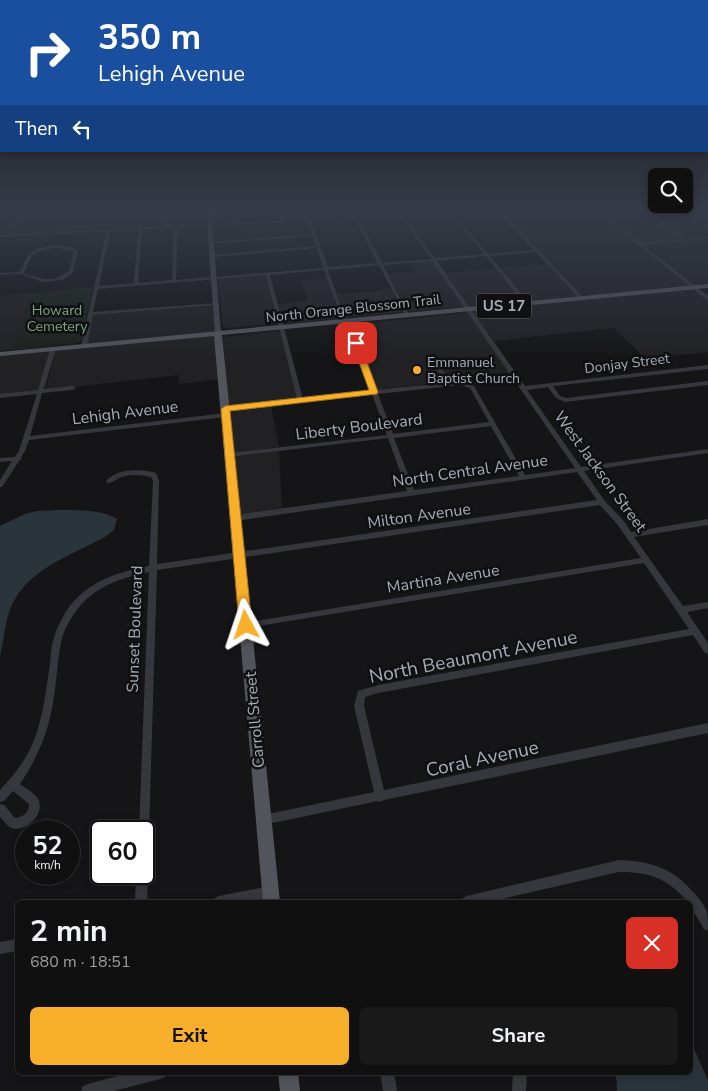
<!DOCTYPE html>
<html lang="en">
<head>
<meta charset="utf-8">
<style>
	:root { --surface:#101011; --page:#19191a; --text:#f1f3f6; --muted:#9c9d9f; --line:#303031; --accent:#f8af2b }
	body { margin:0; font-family:"Nunito Sans",sans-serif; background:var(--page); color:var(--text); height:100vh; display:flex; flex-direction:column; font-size:19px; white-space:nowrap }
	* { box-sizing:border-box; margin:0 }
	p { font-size:16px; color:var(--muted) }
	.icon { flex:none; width:28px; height:28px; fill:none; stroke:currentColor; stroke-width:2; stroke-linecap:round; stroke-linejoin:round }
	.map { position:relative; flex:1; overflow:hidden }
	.drawer { position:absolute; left:15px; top:900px; width:678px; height:175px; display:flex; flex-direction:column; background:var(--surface); border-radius:8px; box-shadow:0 2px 8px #0003,0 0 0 1px var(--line) }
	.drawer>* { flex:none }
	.guide { position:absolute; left:0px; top:0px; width:709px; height:152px; box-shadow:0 2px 8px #0003,0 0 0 1px var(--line); background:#1a4fa0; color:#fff; overflow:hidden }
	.controls { position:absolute; left:648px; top:168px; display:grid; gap:10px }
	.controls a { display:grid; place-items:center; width:45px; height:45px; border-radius:8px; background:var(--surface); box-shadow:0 2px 8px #0003,0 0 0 1px var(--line); font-size:25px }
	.speed { position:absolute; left:15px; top:820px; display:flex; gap:10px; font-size:25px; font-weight:700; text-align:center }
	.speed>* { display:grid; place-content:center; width:65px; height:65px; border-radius:50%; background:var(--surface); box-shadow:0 2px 8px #0003,0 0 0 1px var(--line); line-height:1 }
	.speed small { font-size:12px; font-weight:400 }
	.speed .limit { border:2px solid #111; border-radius:8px; background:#fff; color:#111 }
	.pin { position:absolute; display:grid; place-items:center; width:42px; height:42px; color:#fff; margin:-21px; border-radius:10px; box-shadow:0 2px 8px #0006 }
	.me { position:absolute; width:55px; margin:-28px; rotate:355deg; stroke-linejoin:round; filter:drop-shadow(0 0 4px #0008) }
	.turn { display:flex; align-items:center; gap:18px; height:105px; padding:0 15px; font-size:22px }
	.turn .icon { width:65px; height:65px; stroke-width:2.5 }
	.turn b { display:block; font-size:35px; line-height:42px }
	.then { display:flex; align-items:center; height:48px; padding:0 15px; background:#0003; gap:10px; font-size:19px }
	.round { display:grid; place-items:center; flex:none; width:52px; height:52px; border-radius:8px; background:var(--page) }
	.head { display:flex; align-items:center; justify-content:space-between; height:85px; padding:0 15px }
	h1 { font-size:30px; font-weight:700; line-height:38px }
	.cta { display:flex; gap:10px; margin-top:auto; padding:10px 15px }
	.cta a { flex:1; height:58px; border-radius:8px; background:var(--accent); color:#111; font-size:20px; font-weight:700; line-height:58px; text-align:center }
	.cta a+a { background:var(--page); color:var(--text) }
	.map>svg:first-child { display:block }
</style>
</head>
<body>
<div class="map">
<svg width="708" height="1091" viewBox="0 0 708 1091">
	<rect width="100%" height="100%" fill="#151517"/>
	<path fill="#212124" d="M0,209H20L7,235H0Z
		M24,209H165V227L11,235Z
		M169,209H206L207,226L169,227Z
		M209,209H233L235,224L210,225Z
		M236,209H278L282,222L239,224Z
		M562,209H640L682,240L639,243L602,215L604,218L690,287L583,297L502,212Z
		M644,209H708V237L686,239Z
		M322,210L327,220L286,222L283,212Z
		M708,239V285L694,287L641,245Z
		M433,260L463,306L408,311L388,274L417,272L411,262Z
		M547,264L579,297L528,302L499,268Z
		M495,268L524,303L470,308L446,273Z
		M266,275L278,323L228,328L223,327L218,279Z
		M327,278L337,307L338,318L295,323L283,322L278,304L308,301L301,281Z
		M390,287L401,312L347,317L336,292L343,294L356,293L378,291Z
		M692,289L708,301V352L645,358L614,328L494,341L472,310Z
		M32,293L22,319L24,320L15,350L0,351V296Z
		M213,305L216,332L86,345L94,315Z
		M468,313L512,375L449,382L435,354L430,355L443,382L376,390L351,325Z
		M280,331L297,399L228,407L223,337Z
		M216,335L220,379L179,384V375L45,390L56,350Z
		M50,351L39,390L0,395V355Z
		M271,405L279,447L233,453L228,410Z
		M279,451L282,508L239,515L233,457Z"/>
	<path fill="#1b221c" d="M93,287L81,341L76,343L15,350L24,320H22L32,293Z"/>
	<path fill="#2a343b" d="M37,511C58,510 100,507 117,519L114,530L105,537C72,555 27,569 11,607C5,621 4,640 0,656V526L25,514Z
		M690,1039L708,1081V1091H617L616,1073L690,1072Z"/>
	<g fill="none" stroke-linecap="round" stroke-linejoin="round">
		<path fill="#36373c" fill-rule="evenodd" d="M20,209H24L11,236L8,237Z
			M165,209H169V228L167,229L165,228Z
			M233,209H237L238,226L235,225Z
			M278,209H282L285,224L282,223Z
			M322,209H326L330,221H328Z
			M346,209H350L354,220H352Z
			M415,209H419L422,217H420Z
			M437,209H441L444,216H442Z
			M640,209H645L687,240L684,241Z
			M499,211H501L584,298L580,299L536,252L490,256L529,303V305H525L486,256L437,261L525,386L708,365V369L553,386L560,396L566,398L708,381V385L565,402L556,398L548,387L527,390L581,467L708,449V453L584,471L604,500L623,520L631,532L708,519V525L634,537L683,606L708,602V608L687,612L708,643V654L705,653L693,635L378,693L365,697L364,706L384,790L708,723V733L384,800L380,802L378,801L263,825L259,824L258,820L259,816L263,815L374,792L354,706L358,691L378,685L689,629L644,563L246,628L243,627L242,625L243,623L641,558L617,524L600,505L157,570L149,831L148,835L144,836V831H139L149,572C118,578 89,589 72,617C68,623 64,631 62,638C57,659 57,681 53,703C48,733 37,759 20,784C25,788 35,793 38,799C46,813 26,833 11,828C7,826 3,820 0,817V804L4,805L15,818C24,817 29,812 29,804L13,791L4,801L0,802V790C14,775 25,761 33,743C43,718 46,690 50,664C51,655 51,646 54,638C56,629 61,621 65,613C84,583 116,572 149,566L153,481L151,477C142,475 131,474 122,477C116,479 113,483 107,483L106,481C118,468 141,469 156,473L159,481L157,564L597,500L577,472L235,521L232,520L231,518L235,515L407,491L388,438L230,457L227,455L230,453L387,435L372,394L223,410V408L225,407L297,399L266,275L98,289L93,312L216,303L218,304L216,305L93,315L87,346L82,347L81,346L107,230L110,231L99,286L134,283L138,230L140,229L142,230L138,283L172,280L174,228L176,227L178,228L176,280L323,268L317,248L211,257L209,256L211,255L316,246L312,236L210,244L208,243L210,242L312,234L307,221L309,220L311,221L328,267L378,263L355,219L357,218L359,219L382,263L431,259L402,217L404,216L435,258L484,254L452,215L453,213L488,254L534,250L499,213ZM432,261L575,468L525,475L474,386L460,381L449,382L435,355L430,356L444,383L376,390L359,343L345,317L328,270L379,265L405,315L407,316L409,315L383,265ZM324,270L341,317L353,343L371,391L303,399L270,275ZM460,385L470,388L489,422L393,434L378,394ZM491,426L519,476L414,490L394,438Z
			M59,246L71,247L78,250L73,272L63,280L43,282L20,274L0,275V273L19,272C23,267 24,262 27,257C34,247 48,246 59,246ZM59,248L74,251L69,271C51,284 42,279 23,273C27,268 28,262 31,257C37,249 50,249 59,248Z
			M53,347L56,349L44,389L73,386L76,388L73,390L42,393L30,436L226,413L229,415L226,417L29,440L25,451L21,457L22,459L19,461L2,487H0V480L12,461L0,462V458L15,457L19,451L37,394L0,398V394L38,390L50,349Z
			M619,860C650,861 673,868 694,893C699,898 704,905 707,912C708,917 708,925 708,931L704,929L690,906V902H688C667,878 650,872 619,872L489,902H461L463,898L467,896Z
			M144,869L146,870L148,874L147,902H135L136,874H144Z
			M270,886L274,888L276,892L274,896C256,903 232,904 213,902L215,898L219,896Z
			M18,939V951L0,954V942Z
			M132,1072H167L165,1077L160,1079L114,1091H81L83,1086L88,1084Z
			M380,1072H394L397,1091H383Z
			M513,1072H527L526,1091H512Z"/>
		<path fill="#36373c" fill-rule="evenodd" d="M514,209H552L0,237V235Z
			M598,209L640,242L708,237V239L643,245L708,296V301L593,209Z"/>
		<path fill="#44464c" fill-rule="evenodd" d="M206,209H211L221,333L218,335L215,333Z"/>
		<path fill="#52545b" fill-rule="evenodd" d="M708,284V288L222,335L280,902H263L214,336L0,356V352Z
			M278,1072H298L300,1091H280Z"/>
	</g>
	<linearGradient id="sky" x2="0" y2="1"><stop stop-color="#0c0c0d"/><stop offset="0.58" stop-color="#353b47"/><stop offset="1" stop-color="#353b47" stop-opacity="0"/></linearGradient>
	<rect width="708" height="362" fill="url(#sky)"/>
	<path fill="#f8af2b" stroke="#a1721c" d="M353,342L360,343L378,392L377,394L230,411L252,625L250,629L246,631L241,629L239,625L221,409L225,406L369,390L352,343Z"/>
	<circle fill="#f8af2b" stroke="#101012" stroke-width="2" cx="417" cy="370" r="5"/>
	<g text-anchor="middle" stroke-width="5" stroke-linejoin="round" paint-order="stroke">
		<g font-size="14" fill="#a6acb8" stroke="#101012">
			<text transform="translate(353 308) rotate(-6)" y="5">North Orange Blossom Trail</text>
			<text transform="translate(627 363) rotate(-7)" y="5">Donjay Street</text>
		</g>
		<g font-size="14" fill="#7ca37e" stroke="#101012">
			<text x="57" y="315">Howard<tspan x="57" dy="16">Cemetery</tspan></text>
		</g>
		<g font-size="14" fill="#a6acb8" stroke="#101012" text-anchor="start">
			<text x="427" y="367">Emmanuel<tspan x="427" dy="16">Baptist Church</tspan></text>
		</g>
		<rect fill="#101012" stroke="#797d86" stroke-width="1" x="476.5" y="293.5" width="55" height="25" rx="4"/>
		<g font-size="15" font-weight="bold" fill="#a6acb8">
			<text x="504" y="311">US 17</text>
		</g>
		<g font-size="16" fill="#a6acb8" stroke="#101012">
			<text transform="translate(125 412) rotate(-7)" y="6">Lehigh Avenue</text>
			<text transform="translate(359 426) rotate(-7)" y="6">Liberty Boulevard</text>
			<text transform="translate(470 470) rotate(-8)" y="6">North Central Avenue</text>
			<text transform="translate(601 471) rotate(54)" y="6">West Jackson Street</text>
			<text transform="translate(419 515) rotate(-8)" y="6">Milton Avenue</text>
			<text transform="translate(443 578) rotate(-9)" y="6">Martina Avenue</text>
			<text transform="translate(134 629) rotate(-88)" y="6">Sunset Boulevard</text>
			<text transform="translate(254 720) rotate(-95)" y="6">Carroll Street</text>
		</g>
		<g font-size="19" fill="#a6acb8" stroke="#101012">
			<text transform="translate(473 656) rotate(-11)" y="7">North Beaumont Avenue</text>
			<text transform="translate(482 758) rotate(-12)" y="7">Coral Avenue</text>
		</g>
	</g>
</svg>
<div class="controls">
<a><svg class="icon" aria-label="search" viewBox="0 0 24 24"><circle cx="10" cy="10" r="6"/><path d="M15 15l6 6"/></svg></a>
</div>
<div class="speed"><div>52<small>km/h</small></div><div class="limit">60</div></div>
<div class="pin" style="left:356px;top:343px;background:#d93025"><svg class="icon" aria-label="arrive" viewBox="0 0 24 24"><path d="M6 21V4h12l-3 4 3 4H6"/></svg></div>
<svg class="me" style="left:246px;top:625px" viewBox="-20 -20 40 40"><path d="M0-17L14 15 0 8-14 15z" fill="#f8af2b" stroke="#fff" stroke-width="4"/></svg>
<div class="guide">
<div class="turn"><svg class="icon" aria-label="right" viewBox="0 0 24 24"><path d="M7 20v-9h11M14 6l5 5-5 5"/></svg><div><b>350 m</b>Lehigh Avenue</div></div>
<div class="then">Then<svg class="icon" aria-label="left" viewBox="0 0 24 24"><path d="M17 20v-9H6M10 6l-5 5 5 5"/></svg></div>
</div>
<section class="drawer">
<div class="head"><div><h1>2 min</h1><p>680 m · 18:51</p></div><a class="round" style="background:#d93025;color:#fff"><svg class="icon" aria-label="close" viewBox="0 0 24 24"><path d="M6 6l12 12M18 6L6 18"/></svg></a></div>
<div class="cta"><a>Exit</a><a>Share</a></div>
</section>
</div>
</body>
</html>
